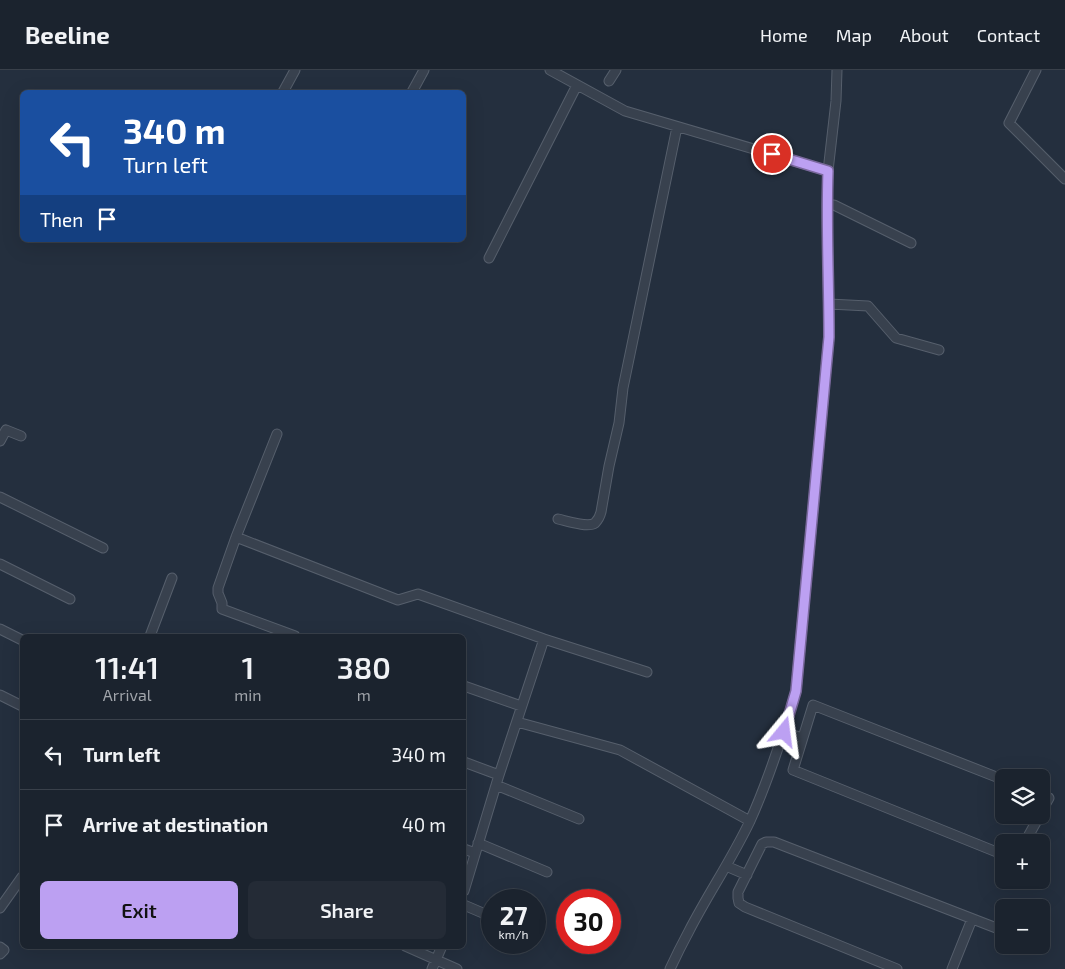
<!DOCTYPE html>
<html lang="en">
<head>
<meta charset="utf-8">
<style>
	:root { --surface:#1b232e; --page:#242b36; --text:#f1f3f6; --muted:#a0a4aa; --line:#39404a; --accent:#bca0f2 }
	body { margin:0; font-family:"Exo 2",sans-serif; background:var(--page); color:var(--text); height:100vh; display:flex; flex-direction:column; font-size:19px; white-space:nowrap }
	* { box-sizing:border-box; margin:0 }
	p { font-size:16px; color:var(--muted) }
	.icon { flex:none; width:28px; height:28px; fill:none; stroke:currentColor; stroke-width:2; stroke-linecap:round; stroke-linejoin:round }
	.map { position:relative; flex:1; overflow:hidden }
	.panel { position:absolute; left:20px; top:564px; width:446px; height:315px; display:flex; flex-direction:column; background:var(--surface); border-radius:8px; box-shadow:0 5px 20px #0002,0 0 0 1px var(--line) }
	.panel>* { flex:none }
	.guide { position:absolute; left:20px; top:20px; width:446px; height:152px; border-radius:8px; box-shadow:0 5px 20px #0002,0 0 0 1px var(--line); background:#1a4fa0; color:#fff; overflow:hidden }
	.buttons { position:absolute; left:995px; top:699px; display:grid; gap:10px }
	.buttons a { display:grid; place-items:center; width:55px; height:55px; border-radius:8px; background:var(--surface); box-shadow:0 5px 20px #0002,0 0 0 1px var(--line); font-size:25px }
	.speed { position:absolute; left:481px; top:819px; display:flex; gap:10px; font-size:25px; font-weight:700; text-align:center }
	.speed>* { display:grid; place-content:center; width:65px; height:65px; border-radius:50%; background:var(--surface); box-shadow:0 5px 20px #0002,0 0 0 1px var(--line); line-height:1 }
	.speed small { font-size:12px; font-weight:400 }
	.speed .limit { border:8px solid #d22; background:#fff; color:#111 }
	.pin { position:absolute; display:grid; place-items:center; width:42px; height:42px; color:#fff; margin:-21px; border:2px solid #fff; border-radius:50%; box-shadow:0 1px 5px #0007 }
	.me { position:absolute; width:55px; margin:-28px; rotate:16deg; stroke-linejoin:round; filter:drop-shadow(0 0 4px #0008) }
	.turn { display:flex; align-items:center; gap:18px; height:105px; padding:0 20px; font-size:22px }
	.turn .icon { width:65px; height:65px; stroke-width:2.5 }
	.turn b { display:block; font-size:35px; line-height:42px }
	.then { display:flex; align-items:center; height:48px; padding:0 20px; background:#0003; gap:10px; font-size:19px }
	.eta { display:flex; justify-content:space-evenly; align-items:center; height:85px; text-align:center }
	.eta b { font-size:30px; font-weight:600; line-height:35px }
	.cta { display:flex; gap:10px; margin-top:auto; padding:10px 20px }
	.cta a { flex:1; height:58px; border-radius:8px; background:var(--accent); color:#111; font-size:20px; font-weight:600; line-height:58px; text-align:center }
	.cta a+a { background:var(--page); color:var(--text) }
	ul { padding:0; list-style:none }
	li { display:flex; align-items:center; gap:15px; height:70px; padding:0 20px; border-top:1px solid var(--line) }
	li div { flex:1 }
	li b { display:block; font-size:19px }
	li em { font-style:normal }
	header { display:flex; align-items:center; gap:30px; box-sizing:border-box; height:70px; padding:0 25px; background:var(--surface); border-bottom:1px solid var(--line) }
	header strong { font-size:24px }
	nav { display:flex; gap:28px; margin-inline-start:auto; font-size:18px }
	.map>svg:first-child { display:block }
</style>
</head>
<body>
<header>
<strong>Beeline</strong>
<nav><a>Home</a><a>Map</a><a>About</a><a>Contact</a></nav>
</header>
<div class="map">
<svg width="1065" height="899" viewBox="0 0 1065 899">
	<rect width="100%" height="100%" fill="#242f3e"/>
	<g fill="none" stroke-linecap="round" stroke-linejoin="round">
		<g stroke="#565f6c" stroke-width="11">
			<path id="minor" d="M550,0L625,41L828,101
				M1036,0L1009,53L1065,109
				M609,11L616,0
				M283,22L295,0
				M412,22L424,0
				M827,135H834L911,173
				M489,188L577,15
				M829,234L868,236L896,268L939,280
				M277,364L236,467L218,518V523L222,533V539L295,566
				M0,371L6,360L21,366
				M0,427L103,478
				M558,449C567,451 588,458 595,453C598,450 600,446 601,442L609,396L619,353L623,318L677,57
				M236,467L398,530L418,524L544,569L647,602
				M0,494L70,529
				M0,559L22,570
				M150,566L172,508
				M464,616L521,636
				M0,625L22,636
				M517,652L620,680L750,751
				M784,662L802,668
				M464,692L499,705
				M1004,710L813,635L793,700L1004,785
				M496,715L579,749
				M1041,725L1049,728L1041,742
				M1025,772L1040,745
				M478,773L547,802
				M464,779L475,783
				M726,796L747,805
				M464,821L499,705L544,569
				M464,835L492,847
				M0,838L22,807
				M405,876L457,899
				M0,877L4,880L0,884
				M432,899L442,876
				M670,899C676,886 682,874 689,861C708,824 732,789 750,751C769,709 783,665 796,621L829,267L827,135L828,101L836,31L837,0
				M897,899L745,837L739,833L738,828V822L762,774L766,772H774L1004,861
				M952,899L972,849"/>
		</g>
		<use href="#minor" stroke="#38414e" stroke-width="9"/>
	</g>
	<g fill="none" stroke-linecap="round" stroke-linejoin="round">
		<g stroke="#7a689d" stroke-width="12">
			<path id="route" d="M772,84L828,101C826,156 829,211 829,267L796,621L784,662"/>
		</g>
		<use href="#route" stroke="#bca0f2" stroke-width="9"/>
	</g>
</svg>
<div class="buttons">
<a><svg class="icon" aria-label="layers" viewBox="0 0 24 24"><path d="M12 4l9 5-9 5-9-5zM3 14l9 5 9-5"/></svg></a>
<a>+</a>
<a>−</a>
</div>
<div class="speed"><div>27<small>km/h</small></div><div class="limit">30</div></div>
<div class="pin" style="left:772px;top:84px;background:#d93025"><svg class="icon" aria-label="arrive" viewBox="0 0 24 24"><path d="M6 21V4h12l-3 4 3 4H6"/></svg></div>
<svg class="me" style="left:784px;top:662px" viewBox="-20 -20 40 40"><path d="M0-17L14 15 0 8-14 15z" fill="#bca0f2" stroke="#fff" stroke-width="4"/></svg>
<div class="guide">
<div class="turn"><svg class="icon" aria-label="left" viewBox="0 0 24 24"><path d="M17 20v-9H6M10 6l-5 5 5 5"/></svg><div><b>340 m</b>Turn left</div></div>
<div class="then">Then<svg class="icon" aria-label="arrive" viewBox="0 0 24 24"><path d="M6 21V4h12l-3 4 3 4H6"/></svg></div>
</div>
<section class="panel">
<div class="eta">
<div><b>11:41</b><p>Arrival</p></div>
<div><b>1</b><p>min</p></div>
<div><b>380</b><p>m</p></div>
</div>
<ul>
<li><svg class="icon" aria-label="left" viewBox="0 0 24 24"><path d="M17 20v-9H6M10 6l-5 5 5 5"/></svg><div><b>Turn left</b></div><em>340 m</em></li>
<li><svg class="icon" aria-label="arrive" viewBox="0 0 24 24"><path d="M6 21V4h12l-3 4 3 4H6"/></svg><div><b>Arrive at destination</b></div><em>40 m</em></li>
</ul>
<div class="cta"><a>Exit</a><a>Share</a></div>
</section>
</div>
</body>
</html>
